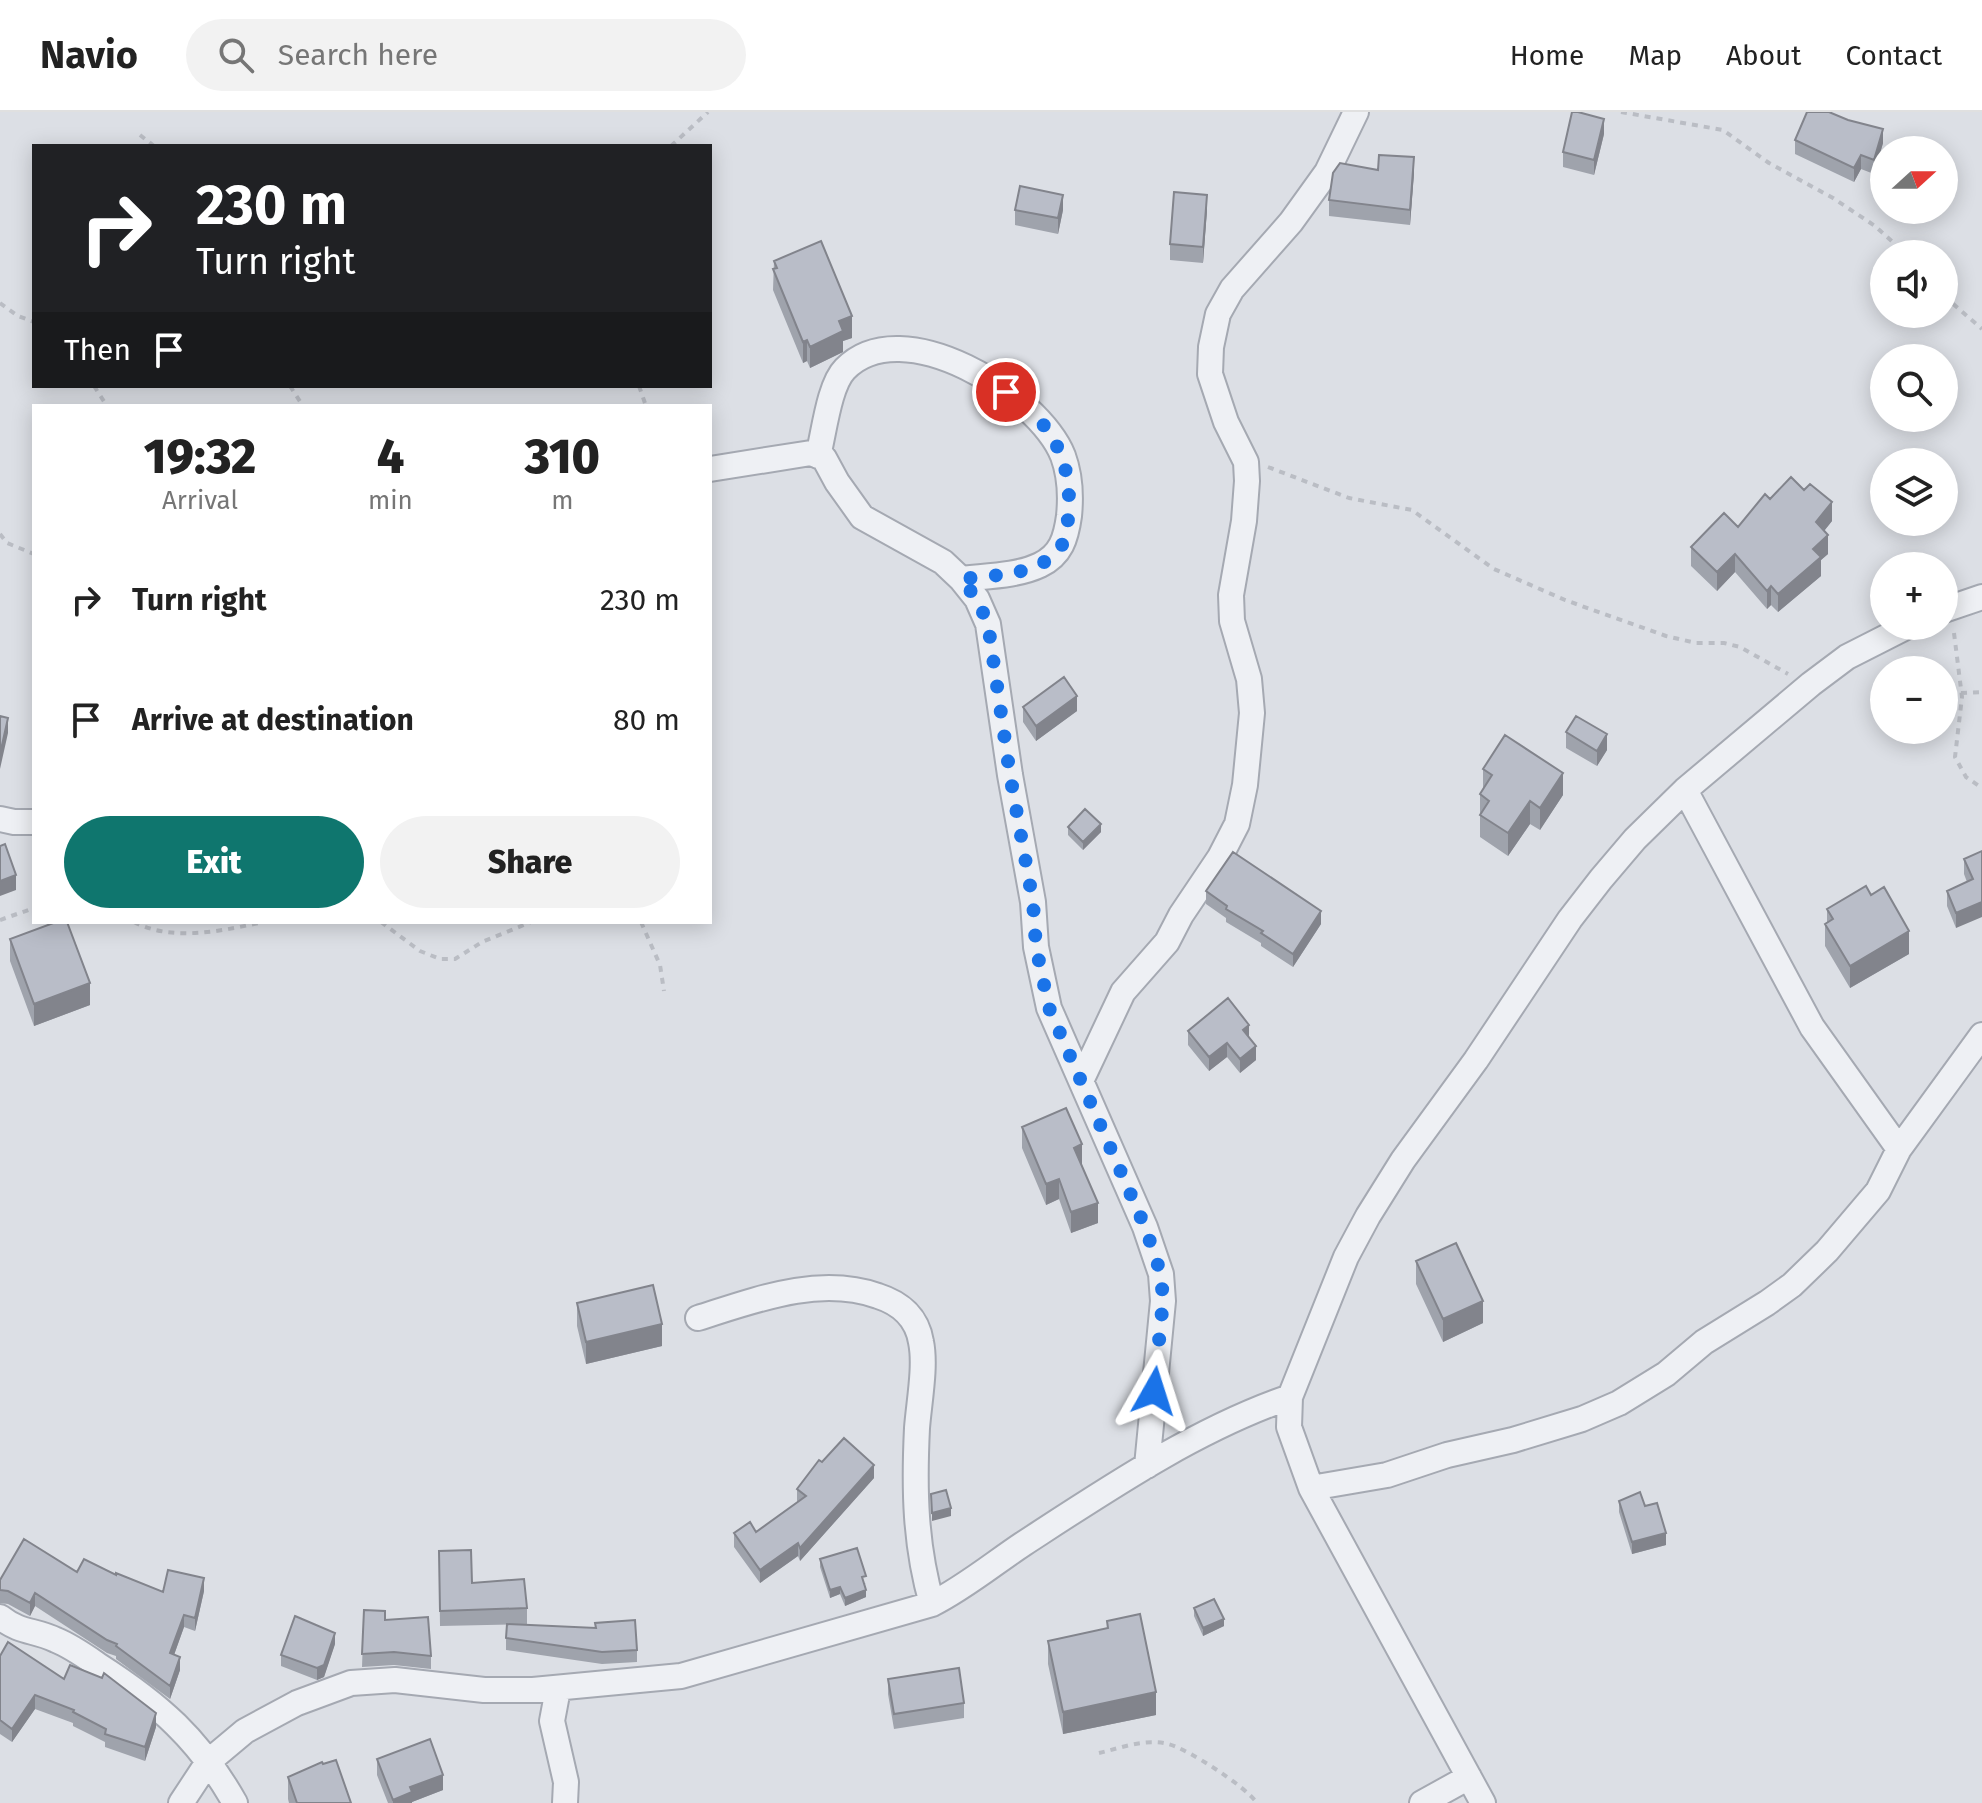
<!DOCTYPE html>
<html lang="en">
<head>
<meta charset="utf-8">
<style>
	:root { --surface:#fff; --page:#f2f2f2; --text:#222; --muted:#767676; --line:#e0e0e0; --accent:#0f766e }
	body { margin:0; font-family:"Fira Sans",sans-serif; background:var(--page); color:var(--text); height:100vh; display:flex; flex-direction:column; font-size:30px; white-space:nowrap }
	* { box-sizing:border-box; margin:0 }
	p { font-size:26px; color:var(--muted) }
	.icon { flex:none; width:44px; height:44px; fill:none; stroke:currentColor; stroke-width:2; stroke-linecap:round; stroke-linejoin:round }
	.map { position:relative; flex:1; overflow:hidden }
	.details { position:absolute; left:32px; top:292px; width:680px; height:520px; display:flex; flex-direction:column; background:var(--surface); border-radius:0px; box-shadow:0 4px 20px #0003 }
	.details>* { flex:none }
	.hud { position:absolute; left:32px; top:32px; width:680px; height:244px; border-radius:0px; box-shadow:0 4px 20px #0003; background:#202124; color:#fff; overflow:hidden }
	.needle { width:52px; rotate:69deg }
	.tools { position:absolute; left:1870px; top:24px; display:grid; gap:16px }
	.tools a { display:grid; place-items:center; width:88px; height:88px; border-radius:50%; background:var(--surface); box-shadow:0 4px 20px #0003; font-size:40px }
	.pin { position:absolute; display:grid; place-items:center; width:68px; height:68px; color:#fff; margin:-34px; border:4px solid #fff; border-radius:50%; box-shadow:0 2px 8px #0007 }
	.me { position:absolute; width:88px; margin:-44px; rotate:6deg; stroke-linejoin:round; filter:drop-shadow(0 0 6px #0008) }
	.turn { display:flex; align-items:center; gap:28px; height:168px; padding:0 32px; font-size:36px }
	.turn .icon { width:104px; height:104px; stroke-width:2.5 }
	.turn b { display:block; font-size:56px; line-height:68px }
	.then { display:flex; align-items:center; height:76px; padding:0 32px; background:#0003; gap:16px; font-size:30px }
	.eta { display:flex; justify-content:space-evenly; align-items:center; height:136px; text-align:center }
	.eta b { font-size:48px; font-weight:800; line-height:56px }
	.primary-button { display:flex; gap:16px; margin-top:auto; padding:16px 32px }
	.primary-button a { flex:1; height:92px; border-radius:48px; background:var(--accent); color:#fff; font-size:32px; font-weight:800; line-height:92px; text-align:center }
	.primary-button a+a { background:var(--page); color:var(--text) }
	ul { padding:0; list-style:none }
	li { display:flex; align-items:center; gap:24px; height:120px; padding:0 32px }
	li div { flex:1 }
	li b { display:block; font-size:30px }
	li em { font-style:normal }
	header { display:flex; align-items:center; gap:48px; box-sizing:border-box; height:112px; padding:0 40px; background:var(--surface); border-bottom:2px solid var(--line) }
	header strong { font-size:38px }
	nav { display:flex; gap:44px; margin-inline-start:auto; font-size:28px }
	.search { width:560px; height:72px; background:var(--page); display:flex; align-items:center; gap:20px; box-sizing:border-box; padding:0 28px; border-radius:44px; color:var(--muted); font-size:30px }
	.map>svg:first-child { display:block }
</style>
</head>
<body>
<header>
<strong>Navio</strong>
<div class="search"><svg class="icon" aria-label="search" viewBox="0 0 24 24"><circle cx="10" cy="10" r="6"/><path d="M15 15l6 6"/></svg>Search here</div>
<nav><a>Home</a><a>Map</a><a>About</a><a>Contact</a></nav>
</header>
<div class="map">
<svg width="1982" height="1691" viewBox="0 0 1982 1691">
	<rect width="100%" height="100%" fill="#dcdfe5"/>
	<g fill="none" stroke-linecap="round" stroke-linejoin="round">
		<g stroke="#a5a9b2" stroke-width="28">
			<path id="minor" d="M818,344C824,321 829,273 845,257C902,198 1038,282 1063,344C1070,363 1071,384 1069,404C1066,426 1061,443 1040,453C1017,464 986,464 961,467
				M710,357L811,341L824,346L837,370L862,405L943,450L961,467L977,487L988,512L1010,663L1033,790L1036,835L1049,896L1145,1115L1161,1162L1163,1189L1147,1354
				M1944,498L1982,485
				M1685,678L1812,915L1899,1037
				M0,707L14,710H34
				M1081,969L1123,880L1167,830L1181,803L1220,745L1237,712L1245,673L1252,601L1249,567L1232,509L1231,483L1244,409L1247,369L1246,350L1226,310L1210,262L1211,235L1218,202L1232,177L1291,110L1327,60L1356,0
				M698,1206C755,1188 819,1163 878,1184C900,1191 917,1205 921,1230C926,1254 919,1290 917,1316C914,1377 915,1433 932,1492
				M1311,1376L1387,1363L1447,1343L1513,1328L1582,1307L1619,1291L1666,1262L1704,1230L1767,1191L1792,1173L1827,1139L1878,1079L1899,1037L1982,923
				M0,1505C22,1522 33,1517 56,1528C71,1534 85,1544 98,1553C159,1592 199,1627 235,1691
				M558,1577L552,1609L566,1670L565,1691
				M181,1691L208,1650L245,1619L297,1591L351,1571L395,1568L484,1578H533L681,1564L932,1492C964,1476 993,1452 1023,1432C1106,1378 1196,1317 1290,1285
				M1422,1691L1469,1665
				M1483,1691L1311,1376L1289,1315L1290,1285L1346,1145L1368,1104L1403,1048L1476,948L1570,807L1601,767L1635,727L1685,678L1811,572L1847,545L1908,514"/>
		</g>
		<path stroke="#babdc4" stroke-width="4" stroke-dasharray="6 6" stroke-linecap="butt" d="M1621,0L1723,18L1769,51L1833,86L1875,114L1906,142
			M140,23L154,34
			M671,34L708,0
			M1944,184L1982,217
			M0,191L18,204L34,210
			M94,274L107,294
			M290,274L303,294
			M639,274L646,294
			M1268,355L1349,386L1412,398L1494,457L1565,488L1666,524L1696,531H1724L1740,535L1788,562
			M0,422L7,431L34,442
			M1954,521L1962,585L1955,645L1966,665L1982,676
			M1961,581L1982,580
			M0,808L34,796
			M134,810C172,830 222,819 263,810
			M381,810L420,839L440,847H455L482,830L531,810
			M641,810L660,853L664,879
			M1099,1641C1121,1636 1145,1626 1168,1632C1188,1637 1245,1674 1257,1691"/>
		<use href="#minor" stroke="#eef0f4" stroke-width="24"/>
	</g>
	<path fill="#9fa3ac" d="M1604,22L1594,63L1563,55V40Z
		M1795,28L1883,31L1874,62L1861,57L1854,70L1795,42Z
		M1378,58L1414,61L1410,113L1329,104V88Z
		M1015,98H1063L1058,122L1015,113Z
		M1207,98L1203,151L1170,148V132Z
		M774,149L852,226L843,229V240L810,256L807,249L803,251L773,178Z
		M1770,387L1832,409L1824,419L1828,442L1821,448V464L1778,500L1771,493L1767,497L1735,460L1717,479L1691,454V435L1738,415Z
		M1023,595L1077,599L1036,629L1023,610Z
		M1566,620L1607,638L1597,654L1566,636Z
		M1483,657L1563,683L1540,718L1530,712L1508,744L1480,725V682L1483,677Z
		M1068,715L1101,720L1083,738L1068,723Z
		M1982,739L1956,816L1947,794V779L1967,770L1964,762V747Z
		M1206,779L1321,812L1293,855L1261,834V831L1226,810V806L1206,792Z
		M1827,797L1909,842L1850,876L1825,834V812L1827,810Z
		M10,827L90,893L34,914L10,849Z
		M1188,919L1249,926L1256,948L1240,961L1227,945L1209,959L1188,933Z
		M1022,1015L1082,1053L1098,1111L1071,1121L1059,1087L1046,1093L1022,1036Z
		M1416,1149L1483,1211L1443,1230L1416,1172Z
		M577,1191L662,1234L586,1252L577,1214Z
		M822,1350L874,1366L800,1449L798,1444L760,1471L734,1435V1421L756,1420L797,1390V1377Z
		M1619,1389L1645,1394L1666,1433L1632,1442L1619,1400Z
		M439,1439L472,1471L527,1496V1512L440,1514Z
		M820,1447L866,1472H864L866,1485L845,1494L840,1482L830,1486L820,1455Z
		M77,1460L116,1463L163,1480L204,1479L195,1519L184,1515L174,1543L180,1558L170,1587L116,1547V1544L107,1541L35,1494L30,1504L8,1492L0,1491V1468Z
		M1194,1496L1224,1514L1203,1524L1194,1504Z
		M364,1498L385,1508L431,1544V1557L394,1553L362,1555Z
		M1107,1509L1156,1603L1063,1622L1048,1552V1529L1107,1517Z
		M506,1526L637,1538V1550L602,1552L506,1538Z
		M335,1532L324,1565L317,1568L281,1554V1543Z
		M0,1544L64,1567L156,1615L145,1649L105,1635V1630L73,1614V1611L35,1597L12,1630L0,1622Z
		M888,1567L964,1591V1606L894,1617L888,1582Z
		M377,1647L443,1678L412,1690V1691H388L377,1663Z
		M288,1665L351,1691H289L288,1687Z"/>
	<path fill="#82848c" d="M1604,7V22L1594,63V48Z
		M1883,17V31L1874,62V48Z
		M1861,43V57L1854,70V56Z
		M1414,45V61L1410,113V98Z
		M1063,83V98L1058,122V106Z
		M1207,83V98L1203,151V135Z
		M852,204V226L843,229V240L810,256V235L839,209Z
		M807,228V249L803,251V230Z
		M1832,390V409L1816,429V410Z
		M1828,423V442L1821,448V464L1778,500V482L1813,437Z
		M1735,442V460L1717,479V460Z
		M1771,474V493L1767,497V479Z
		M1077,584V599L1036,629V614Z
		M8,606V621L0,657V642Z
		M1607,622V638L1597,654V639Z
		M1563,661V683L1540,718V696Z
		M1530,689V712L1508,744V721Z
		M1101,712V720L1083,738V730Z
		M16,763V778L0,784V769Z
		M1982,790V805L1956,816V801Z
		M1321,799V812L1293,855V842Z
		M1909,819V842L1850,876V854Z
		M90,871V893L34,914V892Z
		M1249,913V927L1243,918Z
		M1227,931V945L1209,959V945Z
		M1256,934V948L1240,961V947Z
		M1082,1032V1053L1074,1056V1036Z
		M1059,1067V1087L1046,1093V1072Z
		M1098,1091V1111L1071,1121V1100Z
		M1483,1189V1211L1443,1230V1207Z
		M662,1212V1234L586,1252V1230Z
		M874,1353V1366L800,1449V1436Z
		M951,1396V1404L932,1409V1401Z
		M1666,1421V1433L1632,1442V1430Z
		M798,1431V1444L760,1471V1458Z
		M204,1466V1479L195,1519V1506Z
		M840,1475V1482L830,1486V1478Z
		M866,1478V1485L845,1494V1486Z
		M35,1481V1494L30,1504V1491Z
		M184,1503V1515L170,1554V1541Z
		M1224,1507V1514L1203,1524V1516Z
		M335,1521V1532L324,1565L317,1568V1556Z
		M180,1545V1558L170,1587V1574Z
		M1156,1580V1603L1063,1622V1600Z
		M35,1583V1597L12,1630V1617Z
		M156,1601V1615L145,1649V1635Z
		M443,1663V1678L412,1690V1691H393V1688L410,1675Z"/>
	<path fill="#b9bdc8" stroke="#82848c" stroke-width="2" d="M1572,0H1578L1604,7L1594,48L1563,40Z
		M1807,0H1829L1848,8L1883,17L1874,48L1861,43L1854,56L1795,28Z
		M1379,43L1414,45L1410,98L1329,88L1333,61L1340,51L1378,58Z
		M1020,74L1063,83L1058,106L1015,98Z
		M1174,80L1207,83L1203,135L1170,132Z
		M821,129L852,204L839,209L843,219L810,235L807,228L803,230L773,157L777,156L774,149Z
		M1791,365L1804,378L1810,372L1832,390L1816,410L1828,423L1813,437L1821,445L1778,482L1771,474L1767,479L1735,442L1717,460L1691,435L1724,401L1738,415L1765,382L1770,387Z
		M1064,565L1077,584L1036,614L1023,595Z
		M0,604L8,606L0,642Z
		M1576,604L1607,622L1597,639L1566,620Z
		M1505,623L1563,661L1540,696L1530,689L1508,721L1480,703L1489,689L1480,682L1492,663L1483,657Z
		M1085,697L1101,712L1083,730L1068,715Z
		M5,732L16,763L0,769V734Z
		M1982,739V790L1956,801L1947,779L1973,767L1964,747Z
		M1233,740L1321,799L1293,842L1261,821L1263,819L1226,797L1227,794L1206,779Z
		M1866,774L1871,783L1884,775L1909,819L1850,854L1825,812L1833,807L1827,797Z
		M56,810H67L90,871L34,892L10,827Z
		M1228,886L1249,913L1243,918L1256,934L1240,947L1227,931L1209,945L1188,919Z
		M1066,996L1082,1032L1074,1036L1098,1091L1071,1100L1059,1067L1046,1072L1022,1015Z
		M1456,1131L1483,1189L1443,1207L1416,1149Z
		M653,1173L662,1212L586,1230L577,1191Z
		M844,1326L874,1353L800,1436L798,1431L760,1458L734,1421L750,1410L756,1420L806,1384L797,1377L819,1348L822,1350Z
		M946,1378L951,1396L932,1401L931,1382Z
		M1640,1380L1645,1394L1657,1391L1666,1421L1632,1430L1619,1389Z
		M24,1427L77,1460L84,1447L116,1463V1461L163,1480L168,1458L204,1466L195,1506L184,1503L170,1541L180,1545L170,1574L116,1534L117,1532L107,1528L35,1481L30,1491L8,1479L0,1478V1468Z
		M857,1436L866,1464L862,1465L866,1478L845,1486L840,1475L830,1478L820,1447Z
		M471,1438L472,1471L524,1467L527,1496L440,1499L439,1439Z
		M1214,1487L1224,1507L1203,1516L1194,1496Z
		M364,1498L385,1499V1508L428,1505L431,1544L394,1540L362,1542Z
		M1140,1502L1156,1580L1063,1600L1048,1529L1108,1516L1107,1509Z
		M295,1504L335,1521L324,1553L317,1556L281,1543Z
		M635,1508L637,1538L602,1540L506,1526L507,1512L596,1516L595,1511Z
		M8,1530L64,1567L70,1553L102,1566L104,1561L156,1601L145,1635L105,1622L106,1617L73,1600L74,1598L35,1583L12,1617L0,1608V1544Z
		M959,1556L964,1591L894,1602L888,1567Z
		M430,1627L443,1663L410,1675L412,1680L393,1688L377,1647Z
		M336,1648L351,1691H297L288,1665L322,1650L323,1652Z"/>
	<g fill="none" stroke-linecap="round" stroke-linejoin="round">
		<path stroke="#1a73e8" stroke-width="14" stroke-dasharray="0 25.2" d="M1006,280C1053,310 1074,352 1068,407C1067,418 1065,433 1056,441C1033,464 992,463 961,467L977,487L988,512L1010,663L1033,790L1036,835L1049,896L1145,1115L1161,1162L1163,1189L1154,1279"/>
	</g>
</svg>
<div class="tools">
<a><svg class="needle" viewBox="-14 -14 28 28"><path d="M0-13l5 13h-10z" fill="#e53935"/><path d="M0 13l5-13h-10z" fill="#767676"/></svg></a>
<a><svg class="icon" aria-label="sound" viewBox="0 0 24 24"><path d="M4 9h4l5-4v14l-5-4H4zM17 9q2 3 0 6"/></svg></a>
<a><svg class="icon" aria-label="search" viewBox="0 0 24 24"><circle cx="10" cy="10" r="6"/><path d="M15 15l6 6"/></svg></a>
<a><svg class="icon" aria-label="layers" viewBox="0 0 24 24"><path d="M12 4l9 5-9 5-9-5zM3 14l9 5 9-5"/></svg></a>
<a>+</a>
<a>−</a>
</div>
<div class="pin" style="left:1006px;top:280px;background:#d93025"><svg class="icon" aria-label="arrive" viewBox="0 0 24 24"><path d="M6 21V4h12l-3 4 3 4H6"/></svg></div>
<svg class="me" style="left:1154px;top:1279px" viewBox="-20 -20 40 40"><path d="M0-17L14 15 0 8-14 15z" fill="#1a73e8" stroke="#fff" stroke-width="4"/></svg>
<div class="hud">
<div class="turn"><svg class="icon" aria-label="right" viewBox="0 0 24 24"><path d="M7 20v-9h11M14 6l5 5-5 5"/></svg><div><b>230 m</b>Turn right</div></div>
<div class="then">Then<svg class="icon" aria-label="arrive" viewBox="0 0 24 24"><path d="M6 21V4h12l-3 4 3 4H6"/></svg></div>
</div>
<section class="details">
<div class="eta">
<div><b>19:32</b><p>Arrival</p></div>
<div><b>4</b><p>min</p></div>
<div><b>310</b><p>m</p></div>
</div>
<ul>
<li><svg class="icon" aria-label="right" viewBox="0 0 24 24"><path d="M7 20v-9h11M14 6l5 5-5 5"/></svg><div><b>Turn right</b></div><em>230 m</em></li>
<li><svg class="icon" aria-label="arrive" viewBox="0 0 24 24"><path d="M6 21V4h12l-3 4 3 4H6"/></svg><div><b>Arrive at destination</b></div><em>80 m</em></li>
</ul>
<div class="primary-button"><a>Exit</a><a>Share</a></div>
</section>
</div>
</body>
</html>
